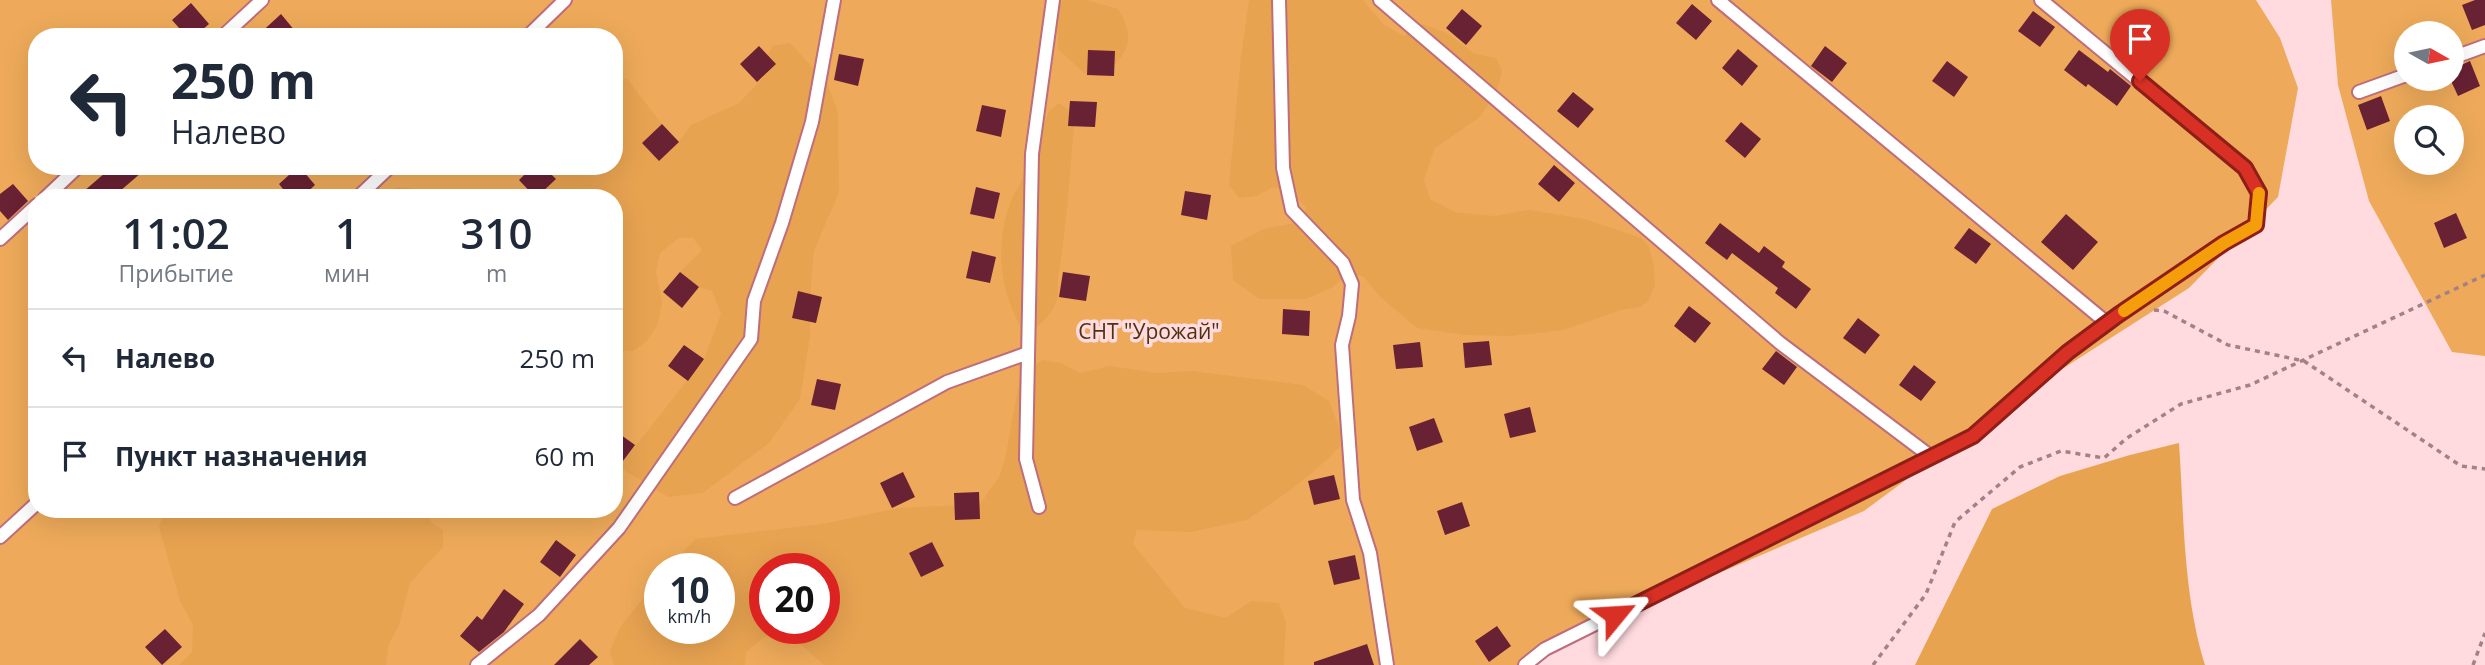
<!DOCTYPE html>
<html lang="ru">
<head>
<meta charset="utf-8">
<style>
	:root { --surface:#fff; --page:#f2f2f3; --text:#1f2937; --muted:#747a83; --line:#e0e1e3 }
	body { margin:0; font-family:"Open Sans",sans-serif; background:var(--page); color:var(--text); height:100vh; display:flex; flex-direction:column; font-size:26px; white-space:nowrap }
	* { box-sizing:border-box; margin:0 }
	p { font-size:23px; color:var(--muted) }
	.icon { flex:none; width:38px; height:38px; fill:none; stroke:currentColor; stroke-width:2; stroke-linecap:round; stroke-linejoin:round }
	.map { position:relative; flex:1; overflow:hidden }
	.details { position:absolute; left:28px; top:189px; width:595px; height:329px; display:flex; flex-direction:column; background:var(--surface); border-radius:28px; box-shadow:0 7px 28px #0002 }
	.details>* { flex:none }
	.guide { position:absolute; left:28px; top:28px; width:595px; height:147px; border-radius:28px; box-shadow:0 7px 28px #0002; background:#fff; color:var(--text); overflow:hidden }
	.needle { width:46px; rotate:99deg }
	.fabs { position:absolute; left:2394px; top:21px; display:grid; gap:14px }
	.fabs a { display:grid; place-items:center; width:70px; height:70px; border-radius:50%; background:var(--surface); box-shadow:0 7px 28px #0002; font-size:35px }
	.speed { position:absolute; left:644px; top:553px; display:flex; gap:14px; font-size:35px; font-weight:700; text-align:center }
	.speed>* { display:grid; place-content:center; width:91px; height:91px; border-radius:50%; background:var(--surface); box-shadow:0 7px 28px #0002; line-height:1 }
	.speed small { font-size:18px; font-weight:400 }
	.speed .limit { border:10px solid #d22; background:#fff; color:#111 }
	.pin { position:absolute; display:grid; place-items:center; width:60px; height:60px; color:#fff; margin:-72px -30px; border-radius:50% 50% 50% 0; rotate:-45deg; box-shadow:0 0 7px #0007 }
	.pin .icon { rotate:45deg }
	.me { position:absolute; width:77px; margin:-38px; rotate:63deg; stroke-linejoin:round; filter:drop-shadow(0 0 5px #0008) }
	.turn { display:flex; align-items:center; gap:24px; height:147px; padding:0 28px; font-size:32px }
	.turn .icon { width:91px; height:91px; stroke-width:2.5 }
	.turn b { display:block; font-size:49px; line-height:60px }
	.eta { display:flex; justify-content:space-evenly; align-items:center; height:119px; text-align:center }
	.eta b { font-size:42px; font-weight:600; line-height:49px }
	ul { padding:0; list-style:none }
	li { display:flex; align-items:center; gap:21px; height:98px; padding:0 28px; border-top:2px solid var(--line) }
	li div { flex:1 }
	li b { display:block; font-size:26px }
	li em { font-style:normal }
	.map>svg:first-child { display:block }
</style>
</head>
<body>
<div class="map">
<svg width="2485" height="665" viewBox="0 0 2485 665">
	<rect width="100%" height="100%" fill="#ffdadf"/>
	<path fill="#eeaa5a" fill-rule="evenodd" d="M0,0H2256L2280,38L2298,88L2278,197L2189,288L2015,399L1864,511L1574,635L1533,665H0ZM37,37H614V166H37ZM37,198H614V509H37ZM660,569H719V628H660ZM765,569H824V628H765Z
		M2331,0H2485V356L2452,352L2369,201L2338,85ZM2406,33H2452V79H2406ZM2406,117H2452V163H2406Z"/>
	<path fill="#e8a351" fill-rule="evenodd" d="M1063,0H1087L1118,9C1138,41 1127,55 1101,76L1084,73L1058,49L1057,7Z
		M1249,0H1363L1383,24L1404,36L1423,24L1447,33L1475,54L1496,58L1502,71L1497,91L1480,117L1435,148L1424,179L1430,199L1455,212L1494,216L1529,210L1585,219L1641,238L1649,247L1654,265L1655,285L1648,301L1640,307L1621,310L1564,330L1511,336L1465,335L1417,328L1380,297L1363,276L1348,274L1333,287L1306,299H1259L1233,280L1231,246L1264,229L1300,222L1306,208L1291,191L1273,187L1257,196L1239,198L1229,185L1241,56Z
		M790,43L827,83L838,112L839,192L814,251L811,282L810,337L800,399L769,443L703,493L668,497L619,467L704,359L721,314L712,291L699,287L680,272L702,250L693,238H679L660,253L656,272L662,303L658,324L648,340L633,351L614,350V198H536L543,166H614V79H627L662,124L642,143L659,161L679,142L691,125L739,103L776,64L768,55L772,46Z
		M1059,103L1073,113L1074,125C1070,174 1067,223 1059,272C1057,280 1059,290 1057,299C1052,315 1040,328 1024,332C998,291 994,241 1013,196C1016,190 1021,184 1023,177C1032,155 1041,133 1049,111Z
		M398,187L479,197L533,198H376Z
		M1042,360L1061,363L1080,373L1109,366L1158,373L1192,371L1303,385L1329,401L1340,430V446L1328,459L1292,489L1247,520L1191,532L1137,530L1133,544L1185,608L1226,618L1251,601L1279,603L1286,623L1284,665H824L788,633L764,637L746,652L745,665H614L610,651L620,627L660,578V628H719V569H668L695,539L822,524L899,508L980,504L999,477L1005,459L1020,378ZM765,569H824V628H765Z
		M2179,443C2184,516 2183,594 2205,665H1915L1992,509L2060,476L2130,455Z
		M165,509H426L432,523L443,530V547L410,583L399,625L388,646L386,665H179L192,652L193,625L180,601L159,527Z"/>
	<path fill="#692134" d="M2475,0H2485V25L2472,30L2462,5Z
		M191,3L209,24L194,37H187L172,20Z
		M1692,4L1712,21L1696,40L1676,23Z
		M1462,9L1482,26L1466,45L1446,28Z
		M2033,11L2055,27L2040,47L2018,31Z
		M281,14L300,37H256Z
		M759,46L776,64L757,82L740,64Z
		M1825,46L1847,63L1832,82L1811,66Z
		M1738,49L1758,66L1742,86L1722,68Z
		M1088,50L1115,51L1114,76L1087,75Z
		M2079,50L2108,72L2110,69L2131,86L2117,106L2088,84L2086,87L2064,70Z
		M839,54L864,59L858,86L834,80Z
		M1947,61L1968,77L1954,97L1932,81Z
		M2470,61L2480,86L2458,96L2452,83V69Z
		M1573,92L1594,109L1578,128L1557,111Z
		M2381,96L2390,121L2367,130L2358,105Z
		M1070,101L1097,102L1095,127L1068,126Z
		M982,105L1006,110L1001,137L976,131Z
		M1741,122L1761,139L1745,158L1725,141Z
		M662,124L679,142L659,161L642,143Z
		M1554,165L1575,183L1559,202L1538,184Z
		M113,166H149L112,198H76Z
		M299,166L315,185L301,198H290L279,184Z
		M533,166H543L556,179L536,198L519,180Z
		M13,184L28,201L8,220L0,211V194Z
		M976,187L1000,193L994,219L970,214Z
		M1185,191L1211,195L1207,220L1181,215Z
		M2456,213L2467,238L2444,248L2434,223Z
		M2066,214L2098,242L2073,270L2041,242Z
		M1720,223L1759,253L1764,246L1785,262L1782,267L1811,289L1796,309L1775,293L1778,288L1732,253L1727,260L1705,243Z
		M1969,228L1991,244L1976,264L1954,248Z
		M972,251L996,257L990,283L966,278Z
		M680,272L699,287L682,308L663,292Z
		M1063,272L1090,276L1086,301L1059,297Z
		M798,291L822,297L816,323L792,318Z
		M1689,306L1711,323L1695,343L1674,326Z
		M1283,309L1310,311L1309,336L1282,334Z
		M1858,318L1880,335L1865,354L1843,338Z
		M1489,341L1492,365L1465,368L1463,343Z
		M1420,342L1423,367L1396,369L1393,345Z
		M684,345L704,359L688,381L668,366Z
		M1776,351L1797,367L1784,385L1762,369Z
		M1914,365L1936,382L1921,401L1899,385Z
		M817,379L841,384L835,410L811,405Z
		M1530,407L1536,432L1510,438L1504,414Z
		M1434,418L1443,442L1417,451L1409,427Z
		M614,430L635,445L614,473Z
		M903,472L915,497L892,508L880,483Z
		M1334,475L1340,499L1314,505L1308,481Z
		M979,492L980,519L955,520L954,493Z
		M1462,502L1470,526L1445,535L1437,511Z
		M556,540L576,555L560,577L540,562Z
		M932,542L944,566L921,577L909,553Z
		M1355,555L1360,579L1334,585L1328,561Z
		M504,589L524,604L504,632L479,652L460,636L477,616L482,620Z
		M1497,626L1511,646L1489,662L1475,641Z
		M165,629L182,647L162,665L145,647Z
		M580,639L598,657L589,665H554Z
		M1367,644L1374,665H1314V662Z"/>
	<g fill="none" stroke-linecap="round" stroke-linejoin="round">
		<g stroke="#be6d7c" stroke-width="16">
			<path id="lane" d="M1279,0L1283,168L1292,210L1343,263L1352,284L1349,316L1342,345L1353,500L1370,553L1387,665
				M1380,0L1780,343L1930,456
				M1718,0L2107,323
				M222,37L262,0
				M527,37L565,0
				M2452,58L2485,46
				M2359,92L2406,75
				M45,198L79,166
				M357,198L391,166
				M0,239L37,205
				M735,498L947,382L1028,353
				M1039,507L1026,459L1032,154L1053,0
				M0,537L37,503
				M477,665L539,615L619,528L751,339L754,301L782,223L812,122L834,0
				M1525,665L1545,649L1973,436L2068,352L2118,315L2224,243L2256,225L2259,193L2245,168L2041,0"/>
		</g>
		<path stroke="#a58187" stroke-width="3.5" stroke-dasharray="5 5" stroke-linecap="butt" d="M2154,310L2164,311L2228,345L2304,361L2461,466L2485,469
			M1873,665L1926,594L1955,522L2020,467L2061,451L2104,458L2127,438L2181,404L2250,385L2485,275
			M2473,665L2485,633"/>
		<use href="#lane" stroke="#fff" stroke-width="12"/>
	</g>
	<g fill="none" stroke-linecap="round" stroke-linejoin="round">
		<g stroke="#8d1f18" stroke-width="18">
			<path id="route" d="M1615,615L1973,436L2068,352L2118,315L2224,243L2256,225L2259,193L2245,168L2140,81"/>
		</g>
		<use href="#route" stroke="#d93025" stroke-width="12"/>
		<path stroke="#f59e0b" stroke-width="12" d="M2124,311L2224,243L2256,225L2259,193"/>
	</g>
	<g text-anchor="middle" stroke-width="7" stroke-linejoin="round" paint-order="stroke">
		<g font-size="21" fill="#4e320f" stroke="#ffdadf">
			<text x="1149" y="339">СНТ "Урожай"</text>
		</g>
	</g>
</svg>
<div class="fabs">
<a><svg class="needle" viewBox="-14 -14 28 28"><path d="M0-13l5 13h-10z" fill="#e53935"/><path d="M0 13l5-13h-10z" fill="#747a83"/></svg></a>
<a><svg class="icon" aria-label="search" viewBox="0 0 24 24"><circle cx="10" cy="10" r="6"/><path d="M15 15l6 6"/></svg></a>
</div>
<div class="speed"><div>10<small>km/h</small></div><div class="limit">20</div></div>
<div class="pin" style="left:2140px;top:81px;background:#d93025"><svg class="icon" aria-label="arrive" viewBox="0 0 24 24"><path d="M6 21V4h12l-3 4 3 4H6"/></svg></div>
<svg class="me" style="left:1615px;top:615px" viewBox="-20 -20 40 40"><path d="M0-17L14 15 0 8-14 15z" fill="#d93025" stroke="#fff" stroke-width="4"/></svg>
<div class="guide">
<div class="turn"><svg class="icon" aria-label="left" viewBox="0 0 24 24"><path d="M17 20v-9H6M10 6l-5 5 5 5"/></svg><div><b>250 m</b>Налево</div></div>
</div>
<section class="details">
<div class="eta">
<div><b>11:02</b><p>Прибытие</p></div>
<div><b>1</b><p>мин</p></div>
<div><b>310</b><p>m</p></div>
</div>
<ul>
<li><svg class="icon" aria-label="left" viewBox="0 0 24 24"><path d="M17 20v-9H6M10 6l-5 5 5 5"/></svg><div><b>Налево</b></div><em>250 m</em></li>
<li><svg class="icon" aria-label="arrive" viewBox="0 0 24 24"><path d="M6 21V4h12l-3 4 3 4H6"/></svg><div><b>Пункт назначения</b></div><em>60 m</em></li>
</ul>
</section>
</div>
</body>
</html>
